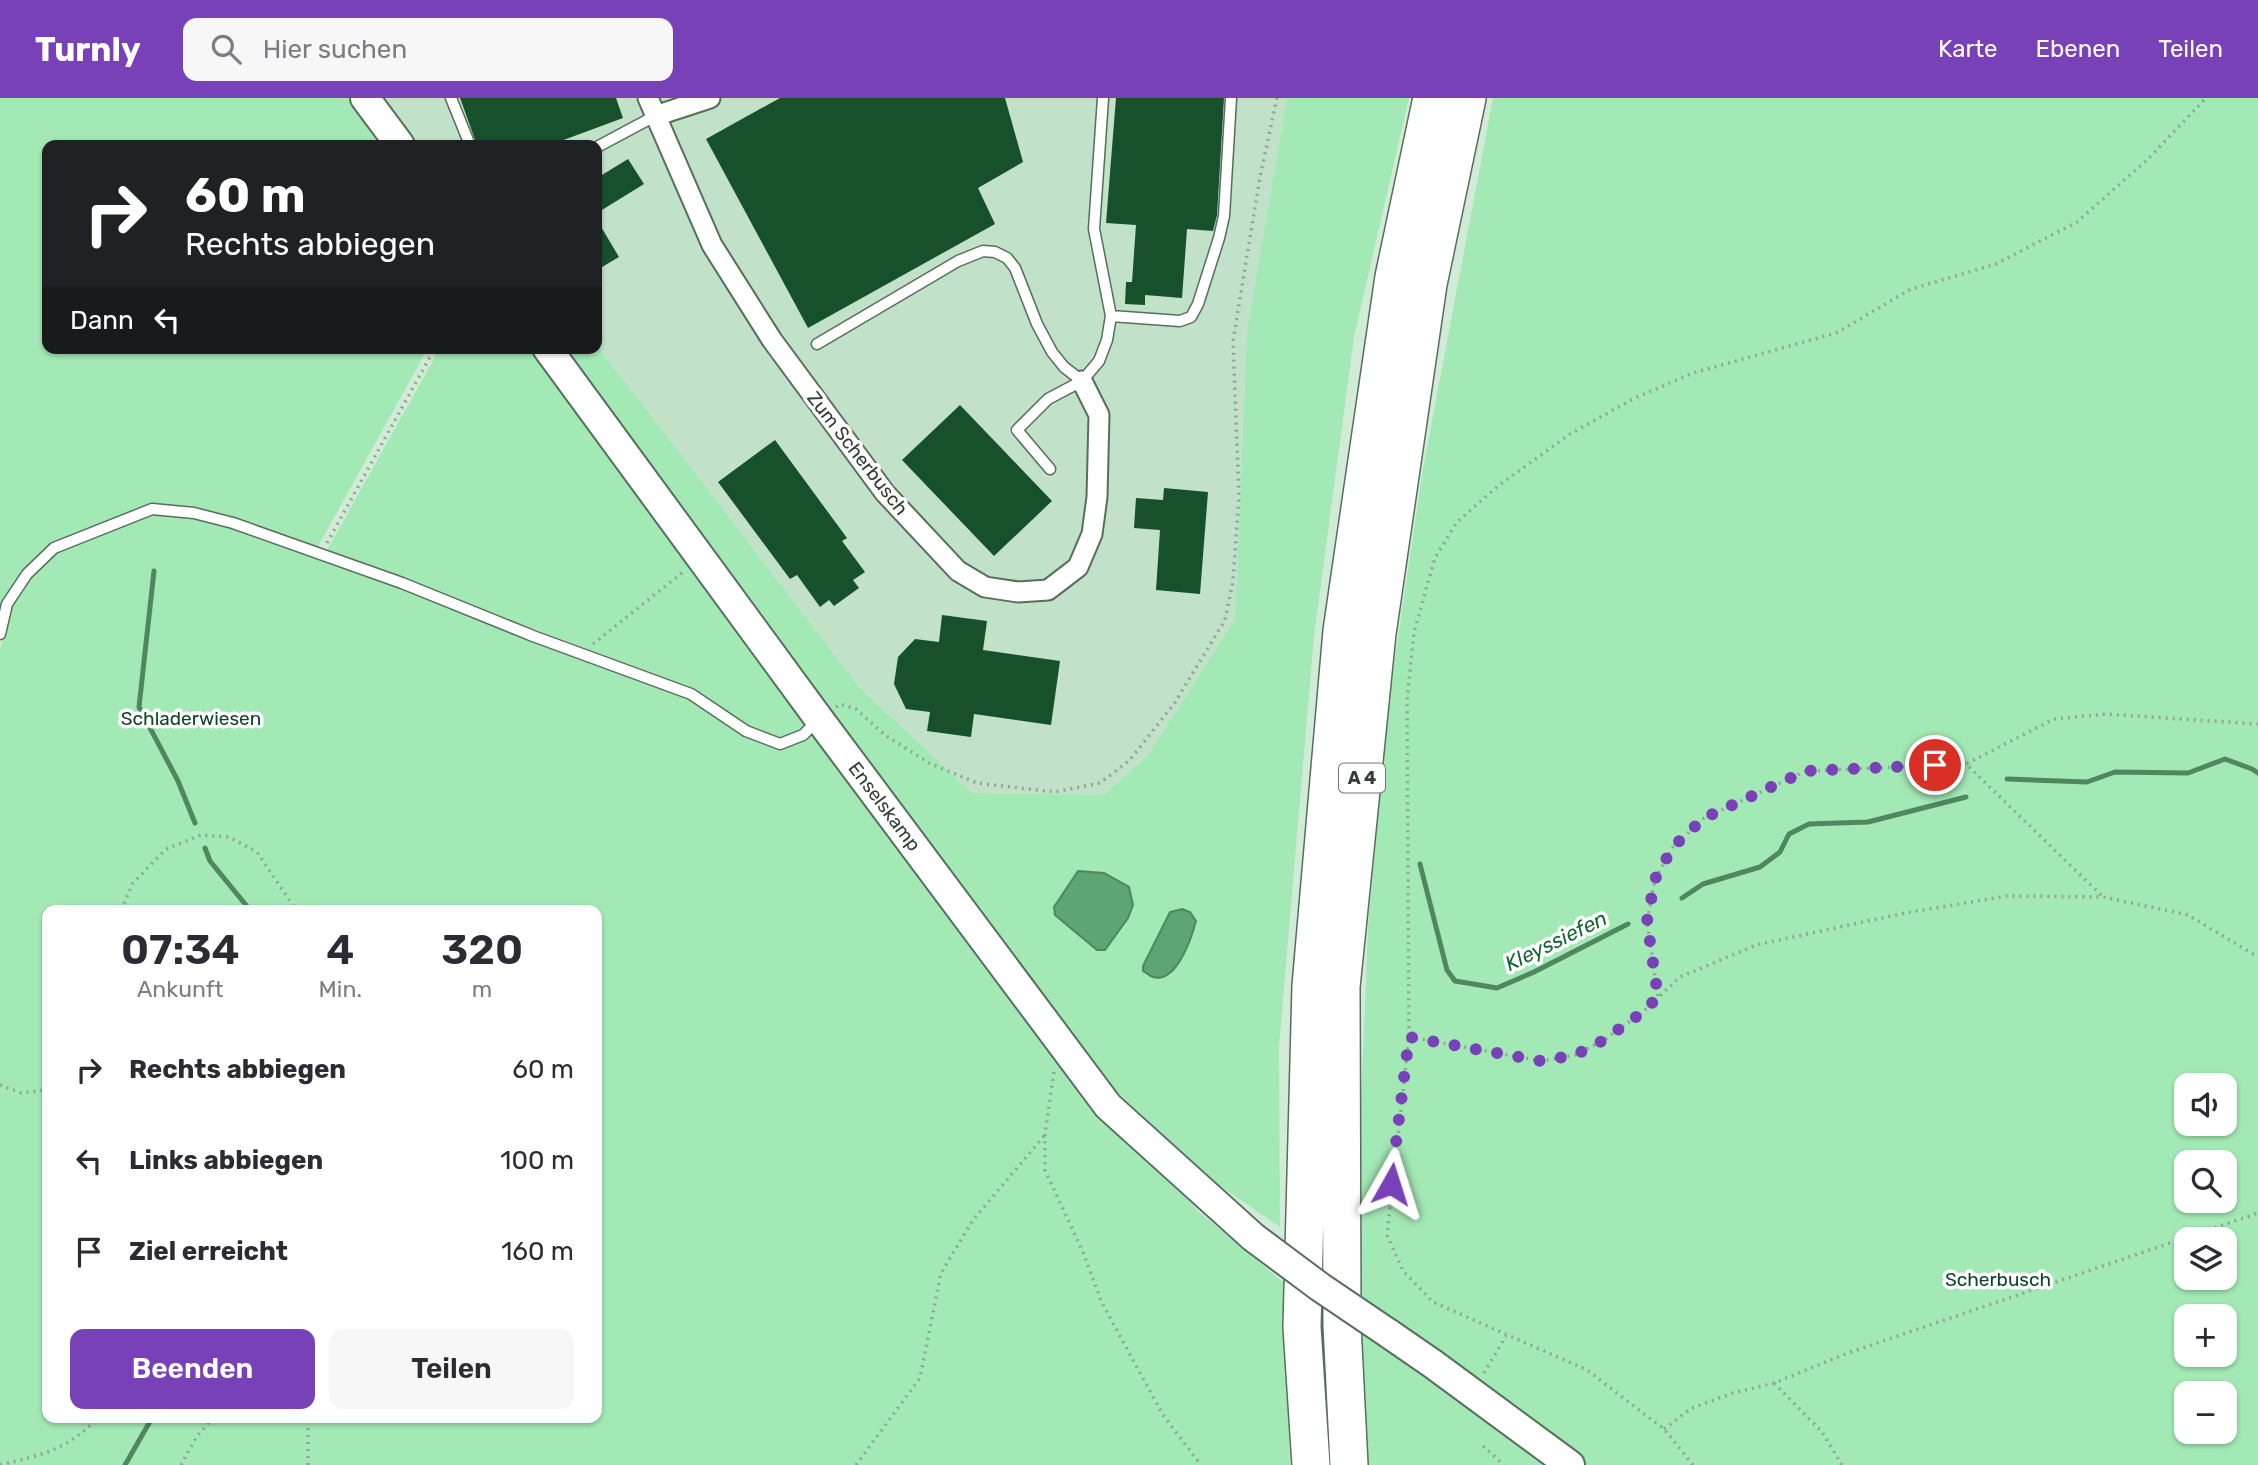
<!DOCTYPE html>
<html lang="de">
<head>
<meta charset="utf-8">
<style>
	:root { --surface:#fff; --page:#f7f7f7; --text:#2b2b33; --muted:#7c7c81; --accent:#7941b8 }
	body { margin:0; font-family:Rubik,sans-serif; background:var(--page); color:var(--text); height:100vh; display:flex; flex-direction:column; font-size:26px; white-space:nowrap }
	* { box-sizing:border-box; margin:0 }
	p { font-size:23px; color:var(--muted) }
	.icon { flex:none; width:38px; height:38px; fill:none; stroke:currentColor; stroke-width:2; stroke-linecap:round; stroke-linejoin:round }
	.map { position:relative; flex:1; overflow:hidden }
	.panel { position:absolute; left:42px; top:807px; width:560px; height:518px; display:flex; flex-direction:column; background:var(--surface); border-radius:14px; box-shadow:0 2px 5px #0004 }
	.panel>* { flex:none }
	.top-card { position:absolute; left:42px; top:42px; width:560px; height:214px; border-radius:14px; box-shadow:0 2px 5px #0004; background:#202124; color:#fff; overflow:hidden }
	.buttons { position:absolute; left:2174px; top:975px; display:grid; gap:14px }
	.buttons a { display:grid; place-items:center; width:63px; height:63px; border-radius:14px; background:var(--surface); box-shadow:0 2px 5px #0004; font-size:35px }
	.pin { position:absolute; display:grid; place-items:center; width:60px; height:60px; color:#fff; margin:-30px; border:4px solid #fff; border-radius:50%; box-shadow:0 2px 7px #0007 }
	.me { position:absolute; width:77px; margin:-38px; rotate:6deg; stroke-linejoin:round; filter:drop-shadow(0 0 5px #0008) }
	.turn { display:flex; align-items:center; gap:24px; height:147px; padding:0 28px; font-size:32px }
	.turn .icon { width:91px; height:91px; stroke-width:2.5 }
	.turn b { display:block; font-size:49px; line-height:60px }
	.then { display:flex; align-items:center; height:66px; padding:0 28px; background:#0003; gap:14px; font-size:26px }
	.eta { display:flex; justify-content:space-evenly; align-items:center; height:119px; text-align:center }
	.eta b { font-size:42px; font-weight:600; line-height:49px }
	.button { display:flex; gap:14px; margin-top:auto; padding:14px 28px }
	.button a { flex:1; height:80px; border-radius:14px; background:var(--accent); color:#fff; font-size:28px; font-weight:600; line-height:80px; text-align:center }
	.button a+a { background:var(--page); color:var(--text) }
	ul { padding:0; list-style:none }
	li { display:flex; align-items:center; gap:21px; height:91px; padding:0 28px }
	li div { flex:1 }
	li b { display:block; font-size:26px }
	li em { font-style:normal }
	header { display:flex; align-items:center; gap:42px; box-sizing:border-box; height:98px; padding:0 35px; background:var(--accent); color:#fff }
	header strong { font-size:33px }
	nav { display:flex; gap:38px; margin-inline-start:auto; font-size:24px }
	.search { width:490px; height:63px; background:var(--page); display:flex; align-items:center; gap:18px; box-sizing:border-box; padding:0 24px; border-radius:14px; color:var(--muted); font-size:26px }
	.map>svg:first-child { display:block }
</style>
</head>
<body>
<header>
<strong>Turnly</strong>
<div class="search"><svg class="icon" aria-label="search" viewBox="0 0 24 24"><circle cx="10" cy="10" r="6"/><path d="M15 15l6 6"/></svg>Hier suchen</div>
<nav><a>Karte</a><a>Ebenen</a><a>Teilen</a></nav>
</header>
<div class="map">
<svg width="2258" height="1367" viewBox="0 0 2258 1367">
	<rect width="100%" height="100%" fill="#d1ebd7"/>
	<path fill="#c1e1c8" d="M382,0H1287L1247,234L1235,521L1147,659L1103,697L972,695L859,589L647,312L597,249V47H414Z"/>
	<path fill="#a3e9b5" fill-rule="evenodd" d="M0,0H356L391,47H47V250H428L317,450L234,420L192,411L150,408L48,449L20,475L2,506L0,513Z
		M1287,0H1409L1354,239L1314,538L1279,949L1280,1129L1211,1082L1113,990L826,610L562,250L597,249L647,312L859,589L972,695L1103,697L1147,659L1235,521L1247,234Z
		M1493,0H2258V1367H1360L1352,1226L1368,830L1388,606L1423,371ZM2186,987H2224V1026H2186ZM2186,1064H2224V1102H2186ZM2186,1141H2224V1180H2186ZM2186,1218H2224V1256H2186ZM2186,1295H2224V1334H2186Z
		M440,250H534L810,625C801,632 793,638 781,639C760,641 713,603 696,591L326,454Z
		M154,415L195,419L234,429L403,490L687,599L744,635L779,651L804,642L818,631L1106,1012L1199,1114L1284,1185L1290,1367H0V552L10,508L28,479L56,453ZM47,812H597V1320H47Z"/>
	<path fill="#5da572" stroke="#508660" stroke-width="2" d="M1078,773L1104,775L1129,789L1133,807L1128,820L1105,852H1097L1055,817L1054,809Z
		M1182,811L1190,814L1196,823C1192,838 1177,886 1153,879C1149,878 1147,875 1143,873V868L1170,814Z"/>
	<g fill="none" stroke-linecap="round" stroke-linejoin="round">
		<path stroke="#508660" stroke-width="5" d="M154,473L139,609L178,683L195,725
			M2007,681L2087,684L2115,674L2188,675L2225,661L2252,671L2258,675
			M205,750L210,763L250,812
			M1420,766L1447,872L1455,883L1497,890L1534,874L1628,826
			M1682,800L1703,786L1760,769L1780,754L1789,736L1809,726L1868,724L1966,699
			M125,1367L152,1320"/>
	</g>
	<path fill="#17502c" d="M460,0H616L623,20L550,47H477Z
		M780,0H1005L1023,64L978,90L995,126L808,230L706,41Z
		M1116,0H1224L1217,117L1213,133L1187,131L1182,200L1145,197V207L1125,206L1126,184H1132L1136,127L1106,125Z
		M628,61L644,86L597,115V80Z
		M597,122L619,159L597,172Z
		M960,307L1052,403L994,458L902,362Z
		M775,342L847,440L842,443L865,474L853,482L859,490L834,508L829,502L820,509L797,477L790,481L718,384Z
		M1164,390L1208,394L1200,496L1156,492L1160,432L1134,430L1136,400L1163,402Z
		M942,517L987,523L983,552L1060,563L1051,627L974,616L971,639L927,633L930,614L906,611L894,586L898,559L915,541L939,544Z"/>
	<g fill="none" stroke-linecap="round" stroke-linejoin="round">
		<g stroke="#576e5d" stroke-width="13">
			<path id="lane" d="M451,0L470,47
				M597,49L655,18
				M1111,218L1180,223L1191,219L1198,206L1219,140L1224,118L1231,0
				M817,246L958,163L983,153L995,154L1007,160L1015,170L1037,226L1052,254L1064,269L1082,283
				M1050,371L1017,332L1048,301L1082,283L1099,263L1107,242L1111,218L1094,131L1103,0
				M0,536L7,506L27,476L54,450L152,411L194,415L233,425L402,485L533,538L691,596L746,633L780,646L803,637L816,624"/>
		</g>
		<g stroke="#576e5d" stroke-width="23">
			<path id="street" d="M648,0L712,147L772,242L885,395L958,473L985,489L1018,494L1048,492L1078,469L1092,436L1097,399L1099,317L1082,283
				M655,18L710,0"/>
		</g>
		<g stroke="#576e5d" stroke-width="32">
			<path id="secondary" d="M365,0L400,47
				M547,250L819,621L1108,1008L1253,1139
				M1388,1235L1433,1266L1570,1367"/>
		</g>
		<g stroke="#576e5d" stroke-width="40">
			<path id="highway" d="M1311,1367L1302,1229L1311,888L1342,533L1394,179L1432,0
				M1349,1367L1342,1227L1341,889L1377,535L1428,186L1467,0"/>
		</g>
		<path stroke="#91a596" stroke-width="3.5" stroke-dasharray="2 5" stroke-linecap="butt" d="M327,445L435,250
			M593,546L683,474
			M836,609L840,606L856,611L885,637L929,665L977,685L1055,694L1100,685L1129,663L1174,606L1225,522L1233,483L1239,398L1233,243L1260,79L1277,0
			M2101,797L1966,666L2054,621L2105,616L2258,626
			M121,812L133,785L166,751L201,737L229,739L257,754L296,812
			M1658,898L1647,823L1655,781L1673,749L1704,720L1806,673L1966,666
			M1409,939L1541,963L1575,957L1604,942L1644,913L1680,879L1756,847L1905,815L2007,798L2103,799L2188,817L2258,859
			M1054,974L1045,1036V1072L1083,1154L1102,1205L1163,1317L1201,1367
			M0,987L21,995L47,992
			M1484,1275L1506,1238
			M1774,1285L1822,1334L1842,1367
			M1664,1331L1692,1310L1733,1295L1774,1285L1848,1255L2258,1115
			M1483,1348L1504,1367
			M0,1367C44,1356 65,1353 98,1320
			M181,1367L197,1338L213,1320
			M308,1367V1320
			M856,1367L920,1280L941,1175L973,1122L1044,1038
			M1693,1367L1664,1331L1587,1272L1433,1204L1403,1173L1387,1137L1409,939L1407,603L1414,534L1435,460L1457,424L1498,388L1570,336L1633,301L1693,275L1836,235L1911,191L1996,166L2077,124L2147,62L2206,0"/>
		<use href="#lane" stroke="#fff" stroke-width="10"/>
		<use href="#street" stroke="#fff" stroke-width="19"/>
		<use href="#secondary" stroke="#fff" stroke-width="28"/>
		<use href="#highway" stroke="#fff" stroke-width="37"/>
		<g stroke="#576e5d" stroke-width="32" stroke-linecap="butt">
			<path id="secondary-bridge" d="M1253,1139L1320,1189L1388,1235"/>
		</g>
		<use href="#secondary-bridge" stroke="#fff" stroke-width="28"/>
	</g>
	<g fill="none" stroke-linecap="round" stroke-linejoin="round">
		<path stroke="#7941b8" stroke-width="12" stroke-dasharray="0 21.6" d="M1391,1086L1409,939L1541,963L1575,957L1604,942L1644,913L1658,899L1647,823L1655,781L1673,749L1704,720L1806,673L1935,667"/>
	</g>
	<g text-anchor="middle" stroke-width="7" stroke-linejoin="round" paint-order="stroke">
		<rect fill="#fff" stroke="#707772" stroke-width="2" x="1339" y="665.5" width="46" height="29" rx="5"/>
		<g font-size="18" font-weight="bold" fill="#333d35">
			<text x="1362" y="686">A 4</text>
		</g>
		<g font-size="19" fill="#333d35" stroke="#fff">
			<text transform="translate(858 355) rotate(52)" y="7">Zum Scherbusch</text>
			<text transform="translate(885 708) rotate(53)" y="7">Enselskamp</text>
		</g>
		<g font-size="19" fill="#0d4523" stroke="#fff">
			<text x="191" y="627">Schladerwiesen</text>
			<text x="1998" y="1188">Scherbusch</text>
		</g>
		<g font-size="21" font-style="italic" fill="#156636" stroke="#fff">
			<text transform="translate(1556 843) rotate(-26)" y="7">Kleyssiefen</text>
		</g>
	</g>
</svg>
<div class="buttons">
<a><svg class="icon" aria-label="sound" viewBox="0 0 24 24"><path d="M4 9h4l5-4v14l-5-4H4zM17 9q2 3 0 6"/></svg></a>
<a><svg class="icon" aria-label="search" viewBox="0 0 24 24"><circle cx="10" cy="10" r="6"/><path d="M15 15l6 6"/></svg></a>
<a><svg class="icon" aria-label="layers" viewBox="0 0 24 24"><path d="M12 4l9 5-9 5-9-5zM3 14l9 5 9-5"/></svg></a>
<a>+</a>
<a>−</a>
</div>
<div class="pin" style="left:1935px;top:667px;background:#d93025"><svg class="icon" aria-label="arrive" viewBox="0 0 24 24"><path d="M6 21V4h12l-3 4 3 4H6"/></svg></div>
<svg class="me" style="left:1391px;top:1086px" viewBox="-20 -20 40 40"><path d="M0-17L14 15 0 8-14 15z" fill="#7941b8" stroke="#fff" stroke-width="4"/></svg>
<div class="top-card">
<div class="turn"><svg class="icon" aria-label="right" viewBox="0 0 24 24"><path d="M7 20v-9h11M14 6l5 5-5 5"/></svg><div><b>60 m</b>Rechts abbiegen</div></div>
<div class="then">Dann<svg class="icon" aria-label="left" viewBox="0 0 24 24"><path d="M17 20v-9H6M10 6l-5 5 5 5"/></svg></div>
</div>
<section class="panel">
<div class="eta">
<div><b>07:34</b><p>Ankunft</p></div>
<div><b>4</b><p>Min.</p></div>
<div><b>320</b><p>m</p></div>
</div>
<ul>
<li><svg class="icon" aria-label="right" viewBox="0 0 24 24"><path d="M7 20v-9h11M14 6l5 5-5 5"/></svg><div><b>Rechts abbiegen</b></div><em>60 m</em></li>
<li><svg class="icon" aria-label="left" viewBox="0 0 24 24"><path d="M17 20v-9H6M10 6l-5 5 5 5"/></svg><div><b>Links abbiegen</b></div><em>100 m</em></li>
<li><svg class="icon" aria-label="arrive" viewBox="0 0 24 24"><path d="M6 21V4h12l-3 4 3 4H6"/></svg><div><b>Ziel erreicht</b></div><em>160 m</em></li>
</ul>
<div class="button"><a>Beenden</a><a>Teilen</a></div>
</section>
</div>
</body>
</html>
